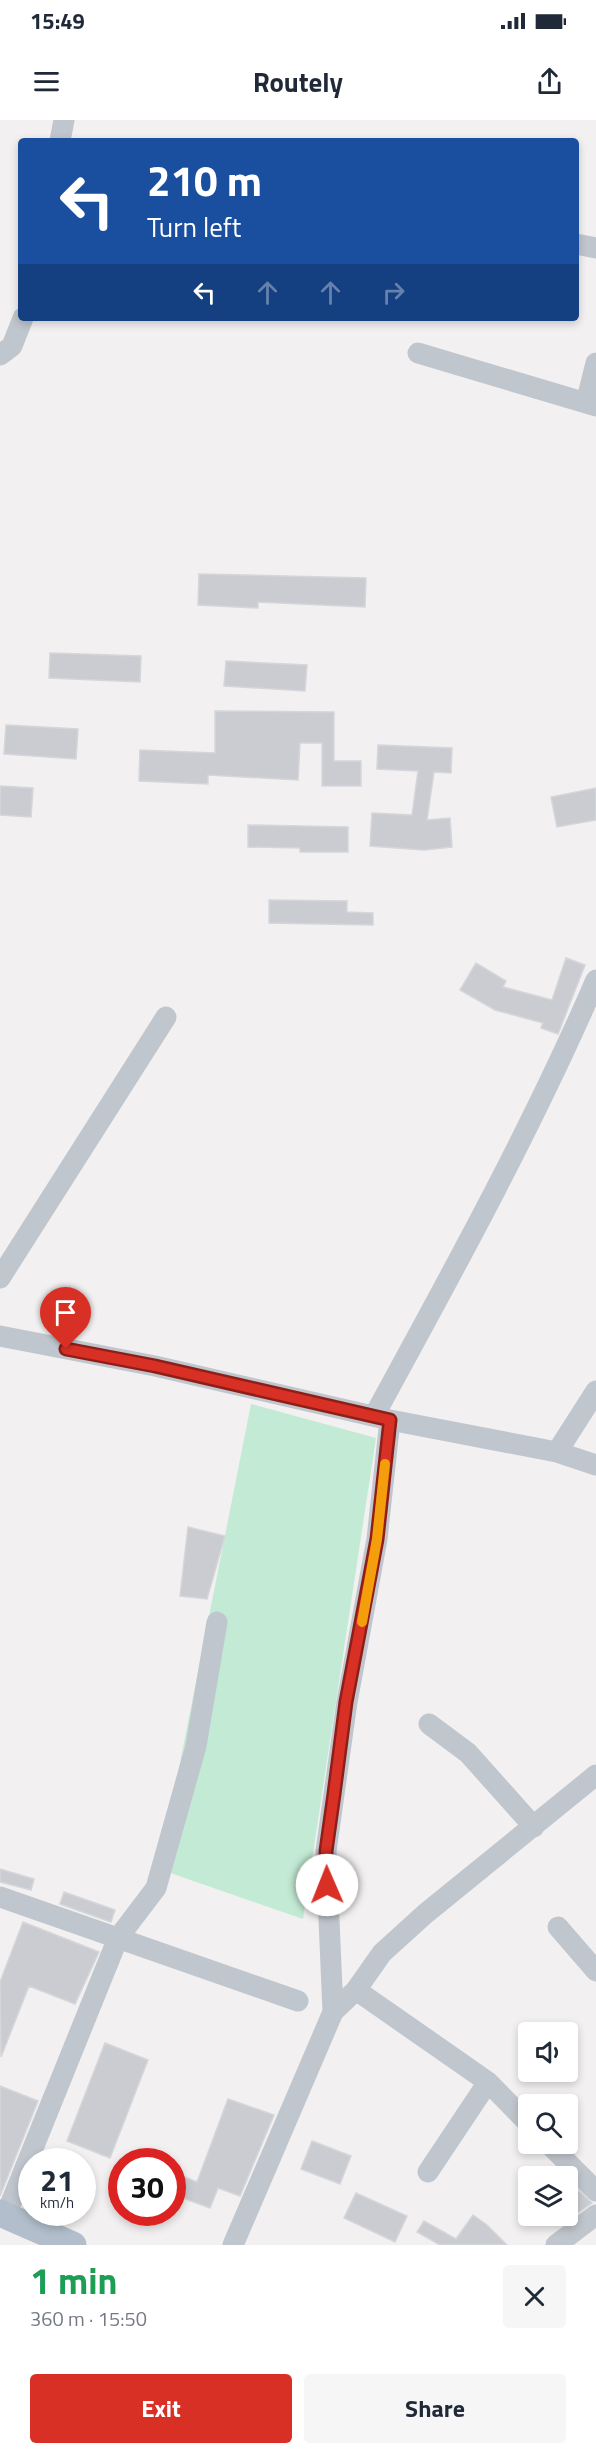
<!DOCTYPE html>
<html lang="en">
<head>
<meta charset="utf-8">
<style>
	:root { --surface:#fff; --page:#f6f6f7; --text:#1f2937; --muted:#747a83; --accent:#d93025 }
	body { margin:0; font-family:"Titillium Web",sans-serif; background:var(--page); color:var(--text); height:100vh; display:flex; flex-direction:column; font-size:22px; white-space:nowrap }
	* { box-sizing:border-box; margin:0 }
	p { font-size:20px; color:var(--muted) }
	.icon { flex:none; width:33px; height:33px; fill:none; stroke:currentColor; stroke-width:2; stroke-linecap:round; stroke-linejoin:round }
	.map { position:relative; height:2125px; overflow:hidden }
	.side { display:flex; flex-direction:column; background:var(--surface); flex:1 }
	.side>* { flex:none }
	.top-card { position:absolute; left:18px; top:18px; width:561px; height:183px; border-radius:6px; box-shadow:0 3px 9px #0003; background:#1a4fa0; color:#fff; overflow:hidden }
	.fabs { position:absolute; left:518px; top:1902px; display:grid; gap:12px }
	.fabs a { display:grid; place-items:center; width:60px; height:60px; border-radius:6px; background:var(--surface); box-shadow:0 3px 9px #0003; font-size:30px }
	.speed { position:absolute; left:18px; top:2028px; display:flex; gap:12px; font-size:30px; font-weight:700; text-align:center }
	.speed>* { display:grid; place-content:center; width:78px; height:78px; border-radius:50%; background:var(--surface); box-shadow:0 3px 9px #0003; line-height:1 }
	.speed small { font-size:15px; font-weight:400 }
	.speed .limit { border:9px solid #d22; background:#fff; color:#111 }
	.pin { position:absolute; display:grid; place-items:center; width:51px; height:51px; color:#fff; margin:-62px -26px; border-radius:50% 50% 50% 0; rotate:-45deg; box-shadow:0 0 6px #0007 }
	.pin .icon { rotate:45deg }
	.me { position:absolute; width:66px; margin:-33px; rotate:359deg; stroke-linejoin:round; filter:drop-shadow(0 0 4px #0008) }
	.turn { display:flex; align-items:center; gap:21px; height:126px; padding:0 30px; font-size:27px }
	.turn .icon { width:78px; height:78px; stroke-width:2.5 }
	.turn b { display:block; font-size:42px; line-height:51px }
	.lanes { display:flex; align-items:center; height:57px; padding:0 30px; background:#0003; justify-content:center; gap:30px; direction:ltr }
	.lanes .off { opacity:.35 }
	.round { display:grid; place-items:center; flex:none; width:63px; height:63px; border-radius:6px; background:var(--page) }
	.summary { display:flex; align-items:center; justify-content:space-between; height:102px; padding:0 30px }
	h1 { font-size:36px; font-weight:700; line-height:45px; color:#1e9e55 }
	.cta { display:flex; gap:12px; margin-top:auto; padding:12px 30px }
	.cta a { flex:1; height:69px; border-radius:6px; background:var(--accent); color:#fff; font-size:24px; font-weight:700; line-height:69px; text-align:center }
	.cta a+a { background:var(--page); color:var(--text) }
	.status { display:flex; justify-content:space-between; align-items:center; height:42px; padding:0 30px; background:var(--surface); direction:ltr }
	.status svg { height:16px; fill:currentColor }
	header { display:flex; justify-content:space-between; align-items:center; height:78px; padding:0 30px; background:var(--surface); font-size:27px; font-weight:700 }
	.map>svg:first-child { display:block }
</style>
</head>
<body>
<div class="status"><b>15:49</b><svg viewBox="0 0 49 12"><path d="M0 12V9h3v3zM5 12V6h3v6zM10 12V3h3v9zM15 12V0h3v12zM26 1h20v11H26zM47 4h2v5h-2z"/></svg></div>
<header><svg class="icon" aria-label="menu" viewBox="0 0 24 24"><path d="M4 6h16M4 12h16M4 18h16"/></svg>Routely<svg class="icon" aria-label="share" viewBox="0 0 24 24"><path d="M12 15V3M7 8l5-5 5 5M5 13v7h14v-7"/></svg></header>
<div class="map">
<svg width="596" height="2125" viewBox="0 0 596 2125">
	<rect width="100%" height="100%" fill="#f2f0f0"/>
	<path fill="#c3ead4" d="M251,1284L376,1318L303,1799L159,1749Z"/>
	<path fill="#cbccd1" stroke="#d4d6da" stroke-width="1.5" d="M199,454L366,458L365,487L258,482V488L198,485Z
		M50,533L141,536L140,562L49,558Z
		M226,541L307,545L305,571L224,566Z
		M215,591L334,592V641H361V666H322V623H300L298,660L208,655V664L139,661L140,630L215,633Z
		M6,605L78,609L76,639L4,634Z
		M378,625L452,628L451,653L434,652L427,700L450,698L452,727L424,730L370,726L372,693L412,695L418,651L377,649Z
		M0,666L33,668L31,697L0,695Z
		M596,668V700L557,707L551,677Z
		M248,705L348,707V732H300V728L248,727Z
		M269,780L347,781V792L373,793V805L269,803Z
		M566,838L585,845L558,914L541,908L543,903L495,890L460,870L476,843L506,861L503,867L552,880Z
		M188,1407L225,1416L207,1479L180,1476Z
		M0,1749L34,1759L31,1770L0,1762Z
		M64,1772L115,1790L111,1802L60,1784Z
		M23,1802L99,1832L75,1884L29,1866L1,1937L0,1862Z
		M105,1923L148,1940L110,2038L67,2021Z
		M0,1966L38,1981L0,2076Z
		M228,1979L274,1995L240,2076L218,2068L210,2088L172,2074V2052L197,2062Z
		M312,2021L351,2036L340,2064L301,2049Z
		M567,2060L592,2083L562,2104L557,2097L567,2096Z
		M356,2073L407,2096L395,2122L344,2098Z
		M473,2095L487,2105L507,2125H440L417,2112L424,2101L456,2119Z"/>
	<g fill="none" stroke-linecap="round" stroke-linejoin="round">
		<path stroke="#c0c6cd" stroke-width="21" d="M60,21L64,0
			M576,124L596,128
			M418,233L596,286
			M0,235L12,226L23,198
			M586,283L596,243
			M0,1158L166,897
			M0,1216L155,1246L390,1300L557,1332L596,1345
			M374,1296C452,1153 531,1010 596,860
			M557,1332L596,1271
			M429,1604L468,1633L534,1707
			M0,1777L298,1881
			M558,1807L596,1851
			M356,1870L488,1962L528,2003
			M333,1892L326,1731L347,1582L377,1419L390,1300
			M549,2024L596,2071
			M428,2052L488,1962
			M6,2095L118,1818L156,1768L196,1626L217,1502
			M233,2125L333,1892L356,1870L382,1833L425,1794L596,1655
			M556,2125L596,2095"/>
		<path stroke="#b2becb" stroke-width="27" d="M0,2093L73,2125"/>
	</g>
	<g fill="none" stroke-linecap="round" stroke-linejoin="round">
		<g stroke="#8d1f18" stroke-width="15">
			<path id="route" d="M66,1229L155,1246L390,1300L377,1419L346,1582L334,1674L326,1731L327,1765"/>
		</g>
		<use href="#route" stroke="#d93025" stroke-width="10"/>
		<path stroke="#f59e0b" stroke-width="10" d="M362,1502L377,1419L385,1344"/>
	</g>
</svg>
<div class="fabs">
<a><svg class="icon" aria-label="sound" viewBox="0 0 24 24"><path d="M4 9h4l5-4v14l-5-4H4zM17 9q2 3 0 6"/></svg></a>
<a><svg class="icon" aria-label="search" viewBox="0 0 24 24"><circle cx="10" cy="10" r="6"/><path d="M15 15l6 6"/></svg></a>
<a><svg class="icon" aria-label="layers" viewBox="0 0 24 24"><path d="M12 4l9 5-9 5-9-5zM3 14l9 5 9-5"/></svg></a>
</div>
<div class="speed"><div>21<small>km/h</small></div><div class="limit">30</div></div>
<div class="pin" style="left:66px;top:1229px;background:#d93025"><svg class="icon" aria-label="arrive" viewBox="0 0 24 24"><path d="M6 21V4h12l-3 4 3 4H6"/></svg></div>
<svg class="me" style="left:327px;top:1765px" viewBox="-20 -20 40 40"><circle r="19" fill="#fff"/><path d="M0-13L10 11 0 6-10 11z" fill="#d93025"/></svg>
<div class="top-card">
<div class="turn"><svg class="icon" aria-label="left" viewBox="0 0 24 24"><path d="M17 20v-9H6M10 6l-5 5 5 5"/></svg><div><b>210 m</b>Turn left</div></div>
<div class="lanes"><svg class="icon" aria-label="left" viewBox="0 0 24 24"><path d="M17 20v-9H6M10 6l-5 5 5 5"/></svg><svg class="icon off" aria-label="ahead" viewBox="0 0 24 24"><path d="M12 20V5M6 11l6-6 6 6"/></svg><svg class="icon off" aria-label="ahead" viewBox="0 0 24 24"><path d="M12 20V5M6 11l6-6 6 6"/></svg><svg class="icon off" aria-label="right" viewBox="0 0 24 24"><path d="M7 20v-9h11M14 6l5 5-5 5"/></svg></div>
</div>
</div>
<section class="side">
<div class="summary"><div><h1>1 min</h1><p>360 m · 15:50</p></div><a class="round"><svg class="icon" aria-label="close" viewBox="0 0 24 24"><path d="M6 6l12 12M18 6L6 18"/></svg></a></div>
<div class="cta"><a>Exit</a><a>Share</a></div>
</section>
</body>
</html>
